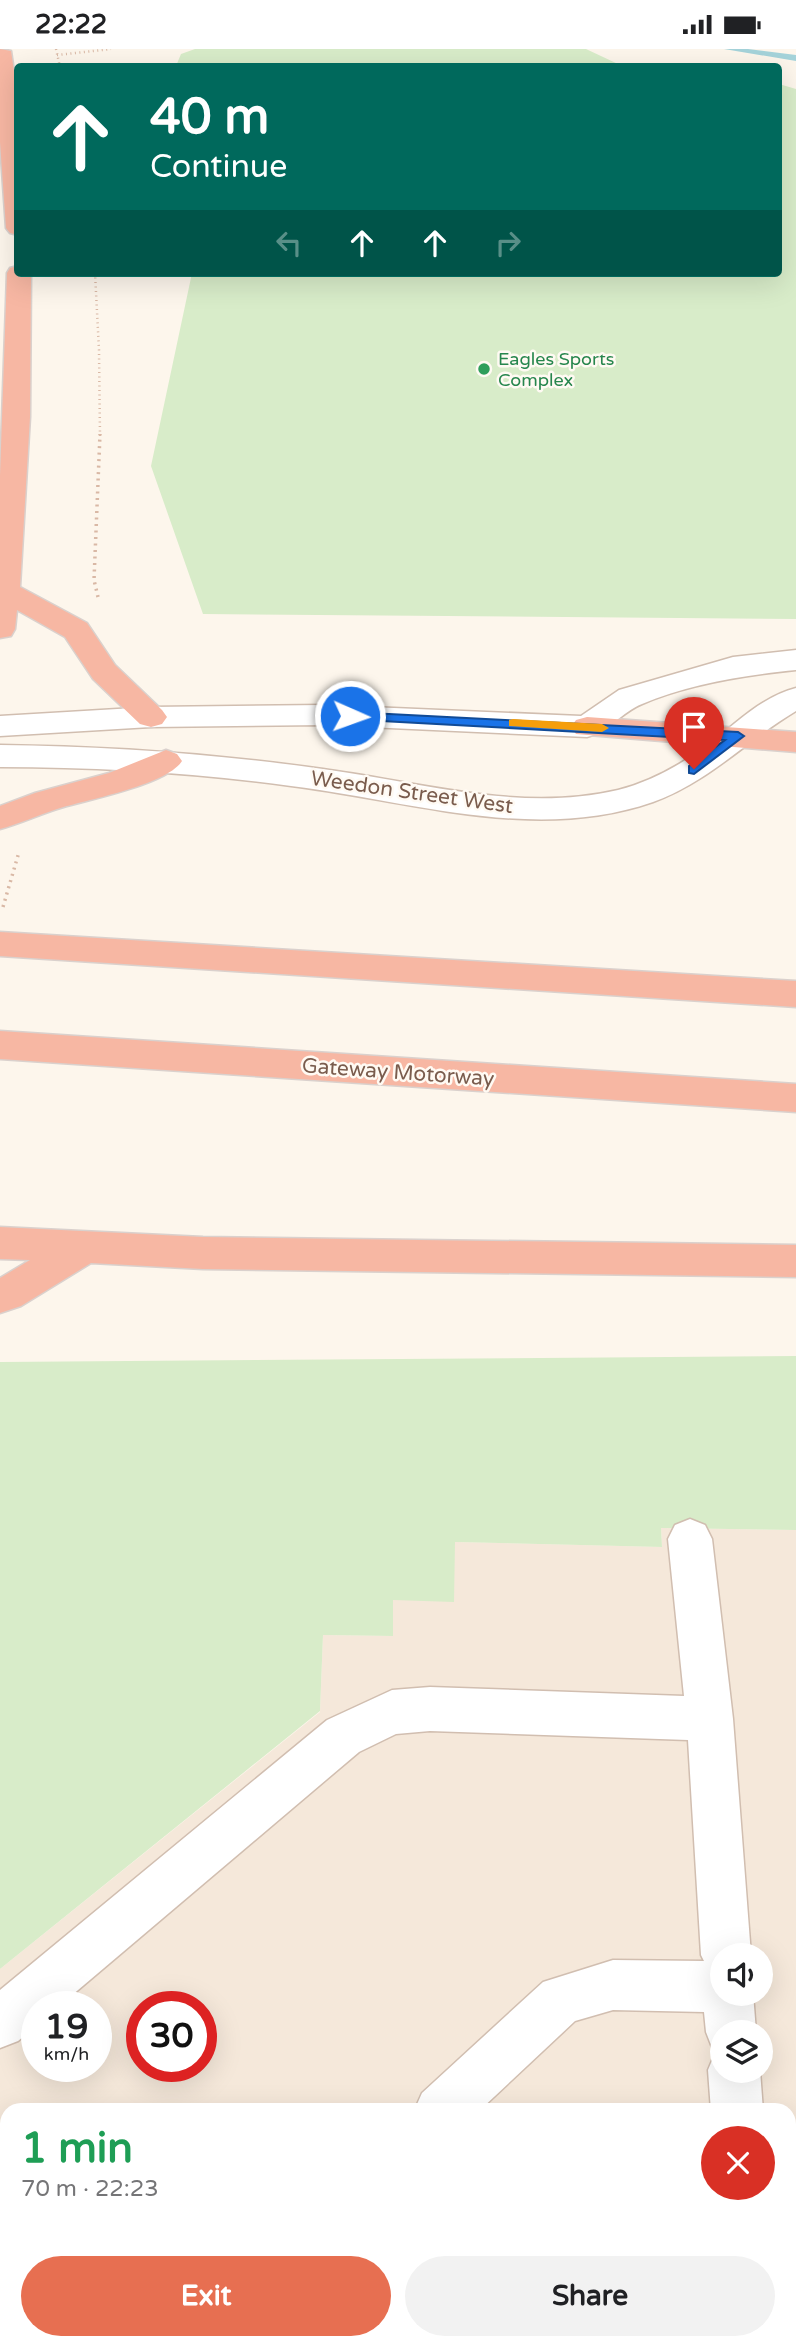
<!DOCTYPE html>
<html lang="en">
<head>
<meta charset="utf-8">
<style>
	:root { --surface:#fff; --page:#f2f2f2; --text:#202124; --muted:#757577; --accent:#e76f51 }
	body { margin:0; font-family:"Varela Round",sans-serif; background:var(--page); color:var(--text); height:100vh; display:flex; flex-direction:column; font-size:26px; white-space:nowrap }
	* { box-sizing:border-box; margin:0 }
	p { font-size:23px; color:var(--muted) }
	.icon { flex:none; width:38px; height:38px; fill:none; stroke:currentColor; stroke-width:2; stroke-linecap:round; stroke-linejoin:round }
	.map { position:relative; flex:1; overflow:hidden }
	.panel { position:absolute; left:0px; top:2054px; width:796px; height:247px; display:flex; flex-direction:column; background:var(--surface); border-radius:21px 21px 0 0; box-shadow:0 7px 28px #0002 }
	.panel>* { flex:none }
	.hud { position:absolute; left:14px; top:14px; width:768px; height:214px; border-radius:7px; box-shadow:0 7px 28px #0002; background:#00695c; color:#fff; overflow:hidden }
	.controls { position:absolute; left:710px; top:1894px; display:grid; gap:14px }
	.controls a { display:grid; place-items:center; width:63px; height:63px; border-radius:50%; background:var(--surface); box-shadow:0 7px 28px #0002; font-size:35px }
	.speed { position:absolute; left:21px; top:1942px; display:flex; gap:14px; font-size:35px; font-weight:700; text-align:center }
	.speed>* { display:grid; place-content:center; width:91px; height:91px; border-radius:50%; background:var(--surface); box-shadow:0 7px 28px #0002; line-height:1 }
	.speed small { font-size:18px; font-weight:400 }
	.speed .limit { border:10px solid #d22; background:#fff; color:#111 }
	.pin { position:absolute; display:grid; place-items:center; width:60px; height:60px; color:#fff; margin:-72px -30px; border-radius:50% 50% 50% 0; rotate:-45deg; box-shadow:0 0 7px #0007 }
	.pin .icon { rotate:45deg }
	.me { position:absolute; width:77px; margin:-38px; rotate:92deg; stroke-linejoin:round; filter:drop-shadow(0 0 5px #0008) }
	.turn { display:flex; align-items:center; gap:24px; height:147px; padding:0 21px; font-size:32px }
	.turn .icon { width:91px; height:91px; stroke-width:2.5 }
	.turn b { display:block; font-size:49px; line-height:60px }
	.lanes { display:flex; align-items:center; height:66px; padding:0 21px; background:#0003; justify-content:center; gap:35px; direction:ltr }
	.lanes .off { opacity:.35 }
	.round { display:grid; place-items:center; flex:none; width:74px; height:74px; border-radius:37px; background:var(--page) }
	.summary { display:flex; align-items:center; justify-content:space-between; height:119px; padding:0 21px }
	h1 { font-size:42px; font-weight:800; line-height:52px; color:#1e9e55 }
	.action { display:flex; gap:14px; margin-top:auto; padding:14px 21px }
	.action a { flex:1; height:80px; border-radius:42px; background:var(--accent); color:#fff; font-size:28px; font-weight:800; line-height:80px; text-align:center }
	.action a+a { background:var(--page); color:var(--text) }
	.status { display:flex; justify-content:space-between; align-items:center; height:49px; padding:0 35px; background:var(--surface); direction:ltr }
	.status svg { height:19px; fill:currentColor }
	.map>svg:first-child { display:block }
</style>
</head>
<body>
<div class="status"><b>22:22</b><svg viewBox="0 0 49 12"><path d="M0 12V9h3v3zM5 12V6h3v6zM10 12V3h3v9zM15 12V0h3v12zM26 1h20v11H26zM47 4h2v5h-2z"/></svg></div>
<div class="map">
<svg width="796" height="2301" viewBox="0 0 796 2301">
	<rect width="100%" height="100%" fill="#fdf6ec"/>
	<path fill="#f5e8da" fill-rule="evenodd" d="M661,1479L796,1481V2301H0V1920L320,1663L323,1586L393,1587V1551L455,1493L662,1498ZM723,1906H761V1944H723ZM37,1958H96V2018H37ZM142,1958H201V2018H142ZM723,1983H761V2021H723ZM7,2062H789V2294H7Z"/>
	<path fill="#d8ecc9" d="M195,0H586L618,15L692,17H176L181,5Z
		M779,35L796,40V570L203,565L151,417L192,224H779Z
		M796,1307V1481L661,1479L662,1498L455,1493L454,1553L393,1551V1587L323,1586L320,1662L0,1920V1313Z"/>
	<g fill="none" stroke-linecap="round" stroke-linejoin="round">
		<path fill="#a5d3da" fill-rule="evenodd" d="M724,0H748L796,6V12Z"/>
		<g stroke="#d1beb0" stroke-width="3">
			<path id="minor" d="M796,601V621C747,626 688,635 642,655C622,663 609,682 587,688L324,676L151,678L0,687V667L151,658L324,656L581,667L619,641L733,608Z
				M796,639V662C747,691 709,733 653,753C535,794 411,752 291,737C195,724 98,718 0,718V696C108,697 216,705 323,720C420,733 520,764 618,741C654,732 687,712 716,690C740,670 765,647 796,639Z
				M690,1470L705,1476L712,1490L733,1670L751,1906H723V1944H753L756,1983H723V2021H760L763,2062H711L708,2021L716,2002L713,2001L706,1983L704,1963L613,1961L575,1972L479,2062H414L422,2044L543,1933L613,1911L704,1912L701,1906L688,1691L430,1682L396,1685L359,1703L58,1958H37V1976L18,1992L0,1999V1941L327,1671L392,1641L430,1638L684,1647L668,1490L675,1476Z
				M153,2294H213L210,2301H150Z
				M684,2294H740L739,2301H683Z"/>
		</g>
		<g stroke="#dad1cd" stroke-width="3">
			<path id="highway" d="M0,0L11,2L18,50V186L10,184L6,179L0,93Z
				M18,217V224H31L30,368L20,538L87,574L115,616L162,661L167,668L162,675L151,678L140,675L93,630L65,588L17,561L15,580L11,587L0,589V427L7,224L10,219Z
				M587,668L796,683V703L576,685L571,678L576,671Z
				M166,701L177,705L182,712C167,736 85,751 57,760C38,766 19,775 0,780V757L35,744L109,724Z
				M0,883L796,932V958L0,907Z
				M0,982L796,1035V1063L0,1010Z
				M0,1178L203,1188L796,1196V1228L203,1220L91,1214L21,1257L0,1264V1229L30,1211L0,1210Z"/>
		</g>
		<path stroke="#d9b8a5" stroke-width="2.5" stroke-dasharray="1 3.5" stroke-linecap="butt" d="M56,0L60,18
			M57,6L111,0
			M95,224L99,301L100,387"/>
		<path stroke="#d9b8a5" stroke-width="3.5" stroke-dasharray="2 4.5" stroke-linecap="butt" d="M98,548L94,531L100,385
			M3,858L19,803"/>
		<use href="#minor" fill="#fff" fill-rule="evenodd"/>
		<use href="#highway" fill="#f7b7a3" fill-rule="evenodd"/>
	</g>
	<path fill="#1a73e8" stroke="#114b97" stroke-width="2" d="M350,663L738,683L744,687L694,725L689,724V717L725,691L345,670L343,667Z"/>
	<path fill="#f59e0b" d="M513,670L602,675L609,679L602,683L509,677V671Z"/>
	<circle fill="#2e9e5b" stroke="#fffaf3" stroke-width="2.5" cx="484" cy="320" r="7"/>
	<g text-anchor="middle" stroke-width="5" stroke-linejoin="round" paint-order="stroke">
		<g font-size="18" fill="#27864d" stroke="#fffaf3" text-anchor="start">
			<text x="498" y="316">Eagles Sports<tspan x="498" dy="21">Complex</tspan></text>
		</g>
		<g font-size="21" fill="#7a5c4d" stroke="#fffaf3">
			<text transform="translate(412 743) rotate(8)" y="7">Weedon Street West</text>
			<text transform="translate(398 1023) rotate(4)" y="7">Gateway Motorway</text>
		</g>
	</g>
</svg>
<div class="controls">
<a><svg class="icon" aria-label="sound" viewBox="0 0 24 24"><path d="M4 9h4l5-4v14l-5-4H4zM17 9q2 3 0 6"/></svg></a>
<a><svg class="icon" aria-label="layers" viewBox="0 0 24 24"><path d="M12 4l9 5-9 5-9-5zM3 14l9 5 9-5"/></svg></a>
</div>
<div class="speed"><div>19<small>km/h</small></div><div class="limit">30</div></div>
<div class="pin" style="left:694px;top:720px;background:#d93025"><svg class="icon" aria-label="arrive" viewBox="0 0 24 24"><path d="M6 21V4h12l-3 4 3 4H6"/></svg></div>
<svg class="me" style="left:350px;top:667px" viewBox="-20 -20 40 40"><circle r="17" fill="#1a73e8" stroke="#fff" stroke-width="3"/><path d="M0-11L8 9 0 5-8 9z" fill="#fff"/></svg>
<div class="hud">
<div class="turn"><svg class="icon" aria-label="ahead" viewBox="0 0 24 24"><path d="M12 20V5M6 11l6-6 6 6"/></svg><div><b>40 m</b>Continue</div></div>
<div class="lanes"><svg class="icon off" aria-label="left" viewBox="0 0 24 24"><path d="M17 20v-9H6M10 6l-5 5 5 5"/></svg><svg class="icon" aria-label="ahead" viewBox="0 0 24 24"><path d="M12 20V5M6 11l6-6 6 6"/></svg><svg class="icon" aria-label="ahead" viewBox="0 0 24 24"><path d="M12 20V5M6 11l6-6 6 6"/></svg><svg class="icon off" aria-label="right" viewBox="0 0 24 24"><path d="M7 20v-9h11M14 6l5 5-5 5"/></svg></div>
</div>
<section class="panel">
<div class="summary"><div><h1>1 min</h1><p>70 m · 22:23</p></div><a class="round" style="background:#d93025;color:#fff"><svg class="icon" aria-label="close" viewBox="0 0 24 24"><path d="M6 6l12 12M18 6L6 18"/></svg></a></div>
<div class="action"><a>Exit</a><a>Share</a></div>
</section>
</div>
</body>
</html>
